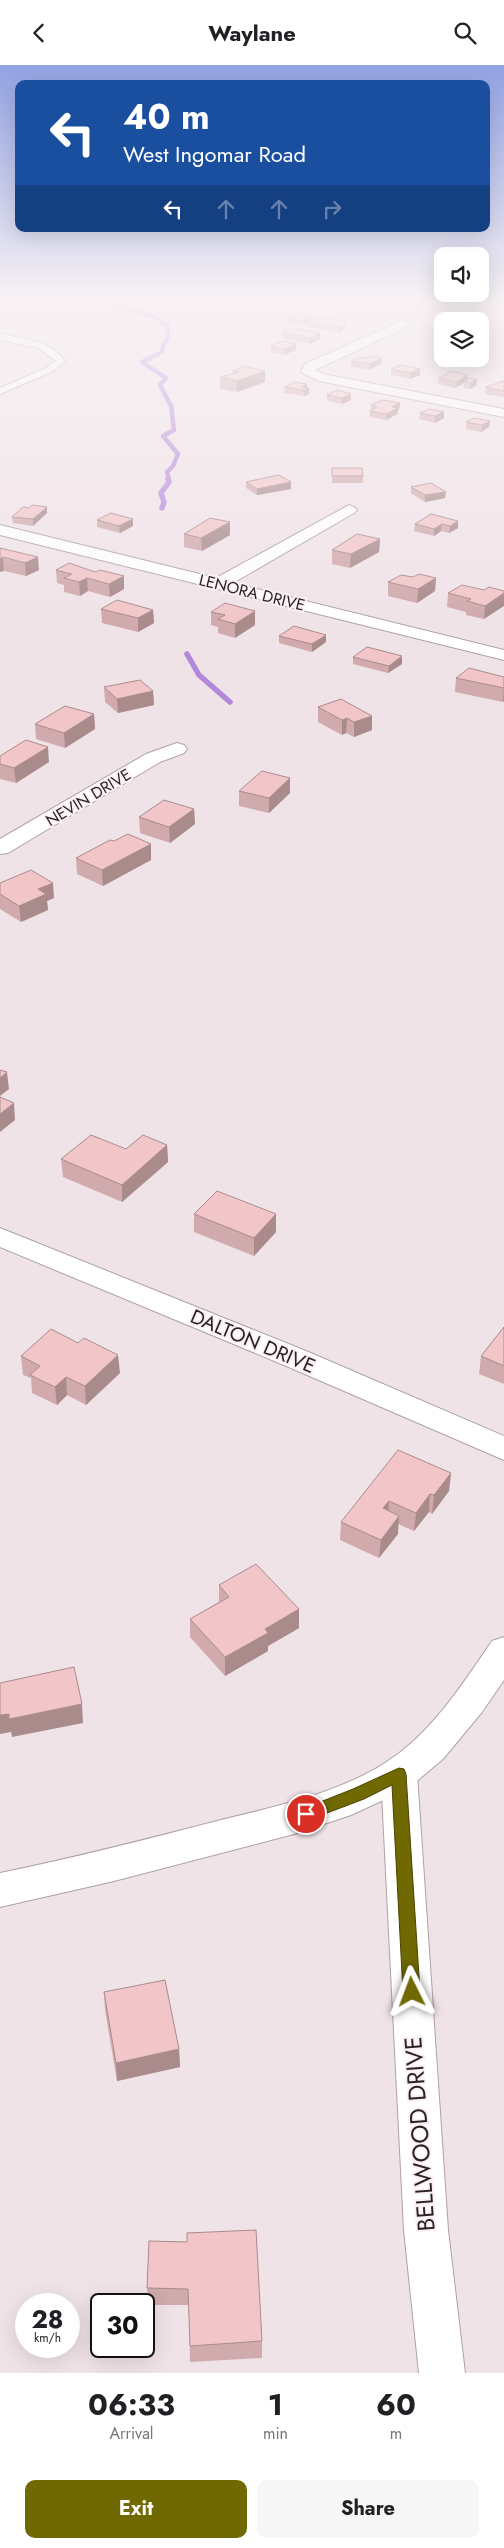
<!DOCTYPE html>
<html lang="en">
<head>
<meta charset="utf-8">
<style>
	:root { --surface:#fff; --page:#f6f6f6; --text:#202124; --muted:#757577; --accent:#706800 }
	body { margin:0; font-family:Jost,sans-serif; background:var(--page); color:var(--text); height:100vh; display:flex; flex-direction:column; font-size:19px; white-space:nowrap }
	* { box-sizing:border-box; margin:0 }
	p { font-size:16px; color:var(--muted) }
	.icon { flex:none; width:28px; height:28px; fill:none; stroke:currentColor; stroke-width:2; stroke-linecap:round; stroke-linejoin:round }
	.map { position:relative; height:2308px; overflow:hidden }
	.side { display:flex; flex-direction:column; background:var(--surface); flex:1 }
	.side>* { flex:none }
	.guide { position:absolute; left:15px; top:15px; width:475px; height:152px; border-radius:10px; box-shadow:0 5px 20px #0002; background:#1a4fa0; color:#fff; overflow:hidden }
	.fabs { position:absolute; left:434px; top:182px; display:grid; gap:10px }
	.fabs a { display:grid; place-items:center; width:55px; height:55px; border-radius:10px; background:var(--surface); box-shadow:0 5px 20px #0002; font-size:25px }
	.speed { position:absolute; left:15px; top:2228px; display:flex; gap:10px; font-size:25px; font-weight:700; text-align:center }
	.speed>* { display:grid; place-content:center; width:65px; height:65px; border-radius:50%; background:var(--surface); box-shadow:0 5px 20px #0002; line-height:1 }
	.speed small { font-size:12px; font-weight:400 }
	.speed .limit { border:2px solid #111; border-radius:8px; background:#fff; color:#111 }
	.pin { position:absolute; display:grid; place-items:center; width:42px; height:42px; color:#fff; margin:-21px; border:2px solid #fff; border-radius:50%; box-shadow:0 1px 5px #0007 }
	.me { position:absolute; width:55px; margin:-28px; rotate:357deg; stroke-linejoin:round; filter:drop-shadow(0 0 4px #0008) }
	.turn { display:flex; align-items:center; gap:18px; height:105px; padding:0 25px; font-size:22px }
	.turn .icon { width:65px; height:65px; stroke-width:2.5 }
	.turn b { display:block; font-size:35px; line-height:42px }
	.lanes { display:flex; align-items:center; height:48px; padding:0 25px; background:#0003; justify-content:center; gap:25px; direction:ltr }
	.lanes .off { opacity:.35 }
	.eta { display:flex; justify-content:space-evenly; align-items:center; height:85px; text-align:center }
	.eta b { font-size:30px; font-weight:700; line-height:35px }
	.action { display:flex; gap:10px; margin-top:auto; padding:10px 25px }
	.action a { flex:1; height:58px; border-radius:10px; background:var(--accent); color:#fff; font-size:20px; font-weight:700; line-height:58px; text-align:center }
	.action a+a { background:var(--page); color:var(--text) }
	header { display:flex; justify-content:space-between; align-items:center; height:65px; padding:0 25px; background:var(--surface); font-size:22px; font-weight:700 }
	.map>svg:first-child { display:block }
</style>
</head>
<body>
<header><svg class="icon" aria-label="back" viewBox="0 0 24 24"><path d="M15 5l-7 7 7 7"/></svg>Waylane<svg class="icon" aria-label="search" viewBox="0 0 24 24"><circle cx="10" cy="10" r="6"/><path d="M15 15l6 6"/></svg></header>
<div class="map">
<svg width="504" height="2308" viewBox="0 0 504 2308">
	<rect width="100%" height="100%" fill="#f0e3e8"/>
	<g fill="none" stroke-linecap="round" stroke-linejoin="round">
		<path stroke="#b288db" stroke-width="4.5" d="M92,233L153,251L167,260L168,274L163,280L162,287L142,297L166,313L160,320L171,341L174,365L163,371L178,389L173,401L167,407L169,415"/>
		<path stroke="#b288db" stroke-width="5.5" d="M162,443L164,437L161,428L169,417L168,414
			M187,589L199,610L230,637"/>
		<g stroke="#aea1a6" stroke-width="2">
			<path id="lane" d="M0,269C24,274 50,275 65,296L52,307L0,329V323L46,303L56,296L38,283L0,275Z"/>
		</g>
		<g stroke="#aea1a6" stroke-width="2">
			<path id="street" d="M403,255L409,259L407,262L315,305L323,309L504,344V352L319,316L301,307L305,299Z
				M349,440L354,442L357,445L354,448L233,518L504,585V595L0,470V460L216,513Z
				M177,678L184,680L187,684L184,688L160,697L8,788L0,789V774L146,689Z
				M0,1163L306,1286L504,1371V1395L284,1300L0,1182Z
				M399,1693L412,1698L417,1709L448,2165L465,2308H419L404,2165L381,1709L386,1698Z"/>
		</g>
		<g stroke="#aea1a6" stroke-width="2">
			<path id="secondary" d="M504,1572V1615L482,1647L443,1694L412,1720L392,1731L351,1750L294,1769L114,1816L0,1842V1808C74,1793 148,1774 221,1755C277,1741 336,1729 385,1698C431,1669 462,1620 492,1576Z"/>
		</g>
		<use href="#lane" fill="#fff" fill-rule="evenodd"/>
		<use href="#street" fill="#fff" fill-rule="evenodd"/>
		<use href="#secondary" fill="#fff" fill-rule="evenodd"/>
	</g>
	<path fill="#d0aaac" d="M314,251V253L346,263L339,268L308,262V259L304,261L286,258V252Z
		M282,267L320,268V274L310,279L282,273Z
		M271,281L296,285L284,290L271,287Z
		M351,296L381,299L369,305L351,302Z
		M391,304H420V310L410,314L391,310Z
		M233,306H265V317L237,327L220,324V312L233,309Z
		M439,313L468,315L476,321L470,324L464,323V318L455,323L438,319Z
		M504,316V332L485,329L486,322Z
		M307,319V322L309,323V329L304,331L284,328L285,322Z
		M327,330L351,335L342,339L327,336Z
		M400,338L399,344L398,345L397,349L386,355L370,352V346L371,345V340Z
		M444,347V353L435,358L419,354L420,348Z
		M490,356L489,362L481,367L466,364V357Z
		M332,403L363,411V418H332Z
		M246,417H291V424L257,430L246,423Z
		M411,422L445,433L425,437L411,428Z
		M47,448L33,461L13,458L12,452Z
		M431,449L458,463L449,468L441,466L434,471L414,466L415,459Z
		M133,454V461L120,468L97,462V455Z
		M184,469L230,470L202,486L184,482Z
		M380,474L379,487L350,503L332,499V485Z
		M0,483L39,505L26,511L4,506Z
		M69,498L124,524L110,532L88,526L80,531L64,527V520L57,518L56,505Z
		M413,512L436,513L435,526L417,538L388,531V517Z
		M489,522L484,554L466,550V547L447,542L448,528L484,525Z
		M101,544L153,545L154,558L138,567L102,558Z
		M255,546V560L235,573L218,568V562L211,560V547Z
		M279,571L326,577L312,587L279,578Z
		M402,591V599L388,608L353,599V592Z
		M504,612V636L503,637L455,627L456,613Z
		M104,622L153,626L154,640L118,648L105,637Z
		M341,634L372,665L354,672L346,668L342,670L318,657V642Z
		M94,649L95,664L65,683L36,674L35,659Z
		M0,691L49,697L16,718L0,714Z
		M290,713V728L269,748L239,741V726Z
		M194,744L195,759L170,778L140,768L139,752Z
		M114,776L151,779V795L103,821L77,809L76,793Z
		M0,818L54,833L47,836L48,845L21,857L0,844Z
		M167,1080L168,1097L122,1137L63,1112L61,1094L126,1084Z
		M194,1149H276V1167L254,1191L194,1167Z
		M504,1262V1319L479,1309L481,1291Z
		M21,1291L120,1308L86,1340L67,1330L57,1340L32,1328L31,1313L23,1310Z
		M451,1408L449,1426L432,1449L429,1447L414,1466L398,1459V1469L379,1493L340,1475L341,1457Z
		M219,1520L299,1544V1563L268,1581V1586L225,1611L190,1572V1554L219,1537Z
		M104,1927L179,1984L180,2002L117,2016L105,1945Z
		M149,2176L262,2276V2293L190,2297L189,2240H148L147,2223Z"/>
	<path fill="#a98b8c" d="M314,251V257L308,256V259L304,261V255Z
		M346,257V263L339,268L340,262Z
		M320,268V274L310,279V273Z
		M296,279V285L284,290V284Z
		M382,293L381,299L369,305L370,299Z
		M420,304V310L410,314V308Z
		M265,306V317L237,327V316Z
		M468,310V316H464V318L455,323L456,317Z
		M477,315L476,321L470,324V318Z
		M307,319V324L309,323V329L304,331V325L302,322Z
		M351,329V335L342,339V333Z
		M400,338L399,344L398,345L397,349L386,355V349L392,342Z
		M444,347V353L435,358V351Z
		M490,356L489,362L481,367L482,360Z
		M291,417V424L257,430V424Z
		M446,427L445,433L425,437V430Z
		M47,442V448L33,461V454Z
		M133,454V461L120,468L119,461Z
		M458,456V463L449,468L450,461Z
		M230,457V470L202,486L201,473Z
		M442,459L441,466L434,471V464Z
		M380,474L379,487L350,503L351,489Z
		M3,492L4,506L0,507V494Z
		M38,492L39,505L26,511L25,498Z
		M124,511V524L110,532L109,519Z
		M87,513L88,526L80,531L79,517Z
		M436,513L435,526L417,538L418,524Z
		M504,528V541L484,554L485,541Z
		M153,545L154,558L138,567V553Z
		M255,546V560L235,573V559Z
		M326,570V577L312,587V579Z
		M402,591V599L388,608L389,601Z
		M504,623V636L503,637Z
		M153,626L154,640L118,648L117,634Z
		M94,649L95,664L65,683L64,668Z
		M372,651V665L354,672V657Z
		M347,653L346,668L342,670V655Z
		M48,682L49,697L16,718L14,703Z
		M290,713V728L269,748V733Z
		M194,744L195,759L170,778L169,762Z
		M151,779V795L103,821L102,805Z
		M53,818L54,833L47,836L48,845L21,857L19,841L38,824Z
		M7,1007L9,1024L0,1031V1013Z
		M14,1038L15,1055L0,1067V1049Z
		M167,1080L168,1097L122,1137V1120Z
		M276,1149V1167L254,1191V1173Z
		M118,1290L120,1308L86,1340L85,1321Z
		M66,1312L67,1330L57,1340L55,1322Z
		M451,1408L449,1426L432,1449L434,1430Z
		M430,1429L429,1447L414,1466L416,1448Z
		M389,1436L388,1454L383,1443Z
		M399,1451L398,1469L379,1493L381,1475Z
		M299,1544V1563L268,1581V1586L225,1611V1592L265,1564Z
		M82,1639L83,1658L12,1672L9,1654Z
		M9,1649L11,1667L0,1669V1650Z
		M179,1984L180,2002L117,2016L116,1998Z"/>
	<path fill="#f2c6c8" stroke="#a98b8c" d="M297,248L314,251L304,255L286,252Z
		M318,252L346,257L340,262L308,256Z
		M292,263L320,268L310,273L282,267Z
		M282,276L296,279L284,284L271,281Z
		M372,291L382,293L370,299L351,296L359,292L368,293Z
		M401,300L420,304L410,308L391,304Z
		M245,301L265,306L237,316L220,312L239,307L233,306Z
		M452,306L468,310L456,317L439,313Z
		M470,313L477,315L470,318L464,316Z
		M503,316H504V326L486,322Z
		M294,317L307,319L302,322L309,323L304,325L285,322Z
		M337,325L351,329L342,333L327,330Z
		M383,335L400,338L392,342L398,343L386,349L370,346L377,342L371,340Z
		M429,344L444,347L435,351L420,348Z
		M474,353L490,356L482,360L466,357Z
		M332,403H362L363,411H332Z
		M279,410L291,417L257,424L246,417Z
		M431,418L446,427L425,430L411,422Z
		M32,440L47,442L33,454L12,452L23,442L29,443Z
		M111,448L133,454L119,461L97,455Z
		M431,449L458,456L450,461L442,459L434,464L415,459Z
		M210,453L230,457L201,473L184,469Z
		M357,469L380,474L351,489L332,485Z
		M0,483L38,492L25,498L3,492L0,494Z
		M69,498L95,507L100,505L124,511L109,519L87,513L79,517L64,513L72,509L56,505Z
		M419,509L436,513L418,524L388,517L401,510L413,512Z
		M462,520L484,525L489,522L504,526V528L485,541L467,536L471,534L448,528Z
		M117,535L153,545L138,553L101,544Z
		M225,538L255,546L235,559L218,554L225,550L211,547Z
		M294,561L326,570L312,579L279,571Z
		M367,582L402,591L389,601L353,592Z
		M469,603L504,612V623L456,613Z
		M140,615L153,626L117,634L104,622Z
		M341,634L372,651L354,657L347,653L342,655L318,642Z
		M65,641L94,649L64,668L35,659Z
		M26,675L48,682L14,703L0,699V691Z
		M262,706L290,713L269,733L239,726Z
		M164,735L194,744L169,762L139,752Z
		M128,769L151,779L102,805L76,793L110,775L114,776Z
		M31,805L53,818L38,824L46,829L19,841L0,829V818Z
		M0,1005L7,1007L0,1013Z
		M0,1032L14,1038L0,1049Z
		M91,1070L126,1084L143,1070L167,1080L122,1120L61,1094Z
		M217,1126L276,1149L254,1173L194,1149Z
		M504,1262V1301L481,1291Z
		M51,1264L78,1278L84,1273L118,1290L85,1321L66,1312L55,1322L30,1310L40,1301L21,1291Z
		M398,1385L451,1408L434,1430L430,1429L416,1448L389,1436L383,1443L399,1451L381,1475L341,1457Z
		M256,1499L299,1544L265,1564L268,1568L225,1592L190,1554L229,1532L219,1520Z
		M74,1602L82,1639L9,1654V1649L0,1650V1618Z
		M165,1915L179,1984L116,1998L104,1927Z
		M256,2165L262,2276L190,2281L188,2224L147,2223L149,2176L187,2177V2168Z"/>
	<linearGradient id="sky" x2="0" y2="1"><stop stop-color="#92a2e3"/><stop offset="0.42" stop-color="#f8f2f5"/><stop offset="1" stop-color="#f8f2f5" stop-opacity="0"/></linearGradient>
	<rect width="504" height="556" fill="url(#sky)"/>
	<path fill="#706800" stroke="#494400" d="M399,1703L404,1704L406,1709L420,1927L417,1932L412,1935L406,1932L403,1927L392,1720L364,1734L306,1756L300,1754L298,1749L300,1745L353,1724Z"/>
	<g text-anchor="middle" stroke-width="4" stroke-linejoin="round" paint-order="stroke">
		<g font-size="16" fill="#282425" stroke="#fdf0f5">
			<text transform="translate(252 527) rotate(14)" y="6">LENORA DRIVE</text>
			<text transform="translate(88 732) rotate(-31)" y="6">NEVIN DRIVE</text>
		</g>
		<g font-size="20" fill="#282425" stroke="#fdf0f5">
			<text transform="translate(253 1276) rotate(23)" y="7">DALTON DRIVE</text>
		</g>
		<g font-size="24" fill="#282425" stroke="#fdf0f5">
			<text transform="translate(420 2069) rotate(-94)" y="8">BELLWOOD DRIVE</text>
		</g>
	</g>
</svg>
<div class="fabs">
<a><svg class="icon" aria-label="sound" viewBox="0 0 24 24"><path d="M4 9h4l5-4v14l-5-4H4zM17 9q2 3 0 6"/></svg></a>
<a><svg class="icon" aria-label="layers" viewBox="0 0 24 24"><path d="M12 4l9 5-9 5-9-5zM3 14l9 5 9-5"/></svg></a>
</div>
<div class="speed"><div>28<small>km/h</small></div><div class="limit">30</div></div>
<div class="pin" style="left:306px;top:1749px;background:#d93025"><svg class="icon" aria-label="arrive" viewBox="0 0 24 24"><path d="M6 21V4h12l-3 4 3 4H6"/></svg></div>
<svg class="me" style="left:412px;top:1927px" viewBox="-20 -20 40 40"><path d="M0-17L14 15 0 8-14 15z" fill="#706800" stroke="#fff" stroke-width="4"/></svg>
<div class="guide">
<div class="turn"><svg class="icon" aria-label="left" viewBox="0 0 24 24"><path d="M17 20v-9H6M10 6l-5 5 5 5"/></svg><div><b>40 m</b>West Ingomar Road</div></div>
<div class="lanes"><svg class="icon" aria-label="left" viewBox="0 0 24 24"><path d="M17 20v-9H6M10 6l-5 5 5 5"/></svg><svg class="icon off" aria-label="ahead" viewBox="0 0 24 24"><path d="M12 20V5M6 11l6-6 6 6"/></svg><svg class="icon off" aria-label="ahead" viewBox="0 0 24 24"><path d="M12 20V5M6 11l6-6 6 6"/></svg><svg class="icon off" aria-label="right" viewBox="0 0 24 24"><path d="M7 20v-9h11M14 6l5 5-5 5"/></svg></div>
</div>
</div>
<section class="side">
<div class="eta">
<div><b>06:33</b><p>Arrival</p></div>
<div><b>1</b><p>min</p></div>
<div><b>60</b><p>m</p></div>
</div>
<div class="action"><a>Exit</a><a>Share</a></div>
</section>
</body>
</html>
